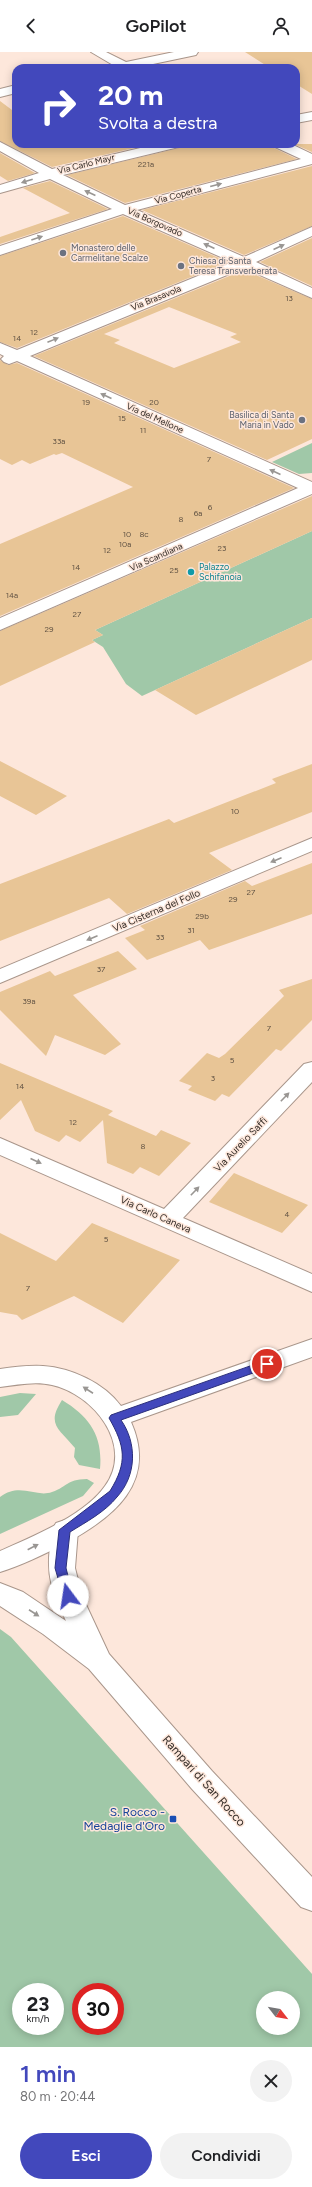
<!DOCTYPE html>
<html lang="it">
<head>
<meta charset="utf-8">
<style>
	:root { --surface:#fff; --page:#f2f2f2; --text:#202124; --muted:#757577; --accent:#4248bc }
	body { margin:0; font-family:Figtree,sans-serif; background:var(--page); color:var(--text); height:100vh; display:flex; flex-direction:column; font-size:15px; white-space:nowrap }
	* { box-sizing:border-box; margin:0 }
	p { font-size:13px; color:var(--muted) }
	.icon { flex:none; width:22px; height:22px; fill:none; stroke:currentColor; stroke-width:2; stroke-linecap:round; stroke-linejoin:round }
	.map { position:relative; height:1995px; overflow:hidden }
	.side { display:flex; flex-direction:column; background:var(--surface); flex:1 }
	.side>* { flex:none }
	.guide { position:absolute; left:12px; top:12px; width:288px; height:84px; border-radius:12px; box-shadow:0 2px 10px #0003; background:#4248bc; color:#fff; overflow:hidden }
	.needle { width:26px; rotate:121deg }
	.fabs { position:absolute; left:256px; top:1939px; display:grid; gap:8px }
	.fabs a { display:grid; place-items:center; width:44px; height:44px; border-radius:50%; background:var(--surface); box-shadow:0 2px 10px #0003; font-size:20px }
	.speed { position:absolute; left:12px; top:1931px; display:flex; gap:8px; font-size:20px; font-weight:700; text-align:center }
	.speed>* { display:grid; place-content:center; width:52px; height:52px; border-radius:50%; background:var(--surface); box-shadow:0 2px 10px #0003; line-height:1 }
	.speed small { font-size:10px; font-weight:400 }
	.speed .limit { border:6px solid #d22; background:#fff; color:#111 }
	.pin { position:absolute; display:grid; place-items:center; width:34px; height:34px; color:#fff; margin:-17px; border:2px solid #fff; border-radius:50%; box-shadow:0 1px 4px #0007 }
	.me { position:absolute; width:44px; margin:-22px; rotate:346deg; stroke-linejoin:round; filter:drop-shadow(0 0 3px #0008) }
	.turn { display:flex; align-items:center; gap:14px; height:84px; padding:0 20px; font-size:18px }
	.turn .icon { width:52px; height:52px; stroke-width:2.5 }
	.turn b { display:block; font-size:28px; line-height:34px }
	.round { display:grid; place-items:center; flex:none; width:42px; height:42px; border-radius:21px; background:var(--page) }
	.overview { display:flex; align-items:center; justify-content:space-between; height:68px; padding:0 20px }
	h1 { font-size:24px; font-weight:600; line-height:30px; color:var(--accent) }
	.cta { display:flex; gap:8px; margin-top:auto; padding:8px 20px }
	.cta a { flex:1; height:46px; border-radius:24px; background:var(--accent); color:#fff; font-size:16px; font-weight:600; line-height:46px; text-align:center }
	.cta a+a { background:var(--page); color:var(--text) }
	header { display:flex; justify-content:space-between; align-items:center; height:52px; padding:0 20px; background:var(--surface); font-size:18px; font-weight:600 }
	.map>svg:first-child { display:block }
</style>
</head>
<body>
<header><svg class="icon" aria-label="back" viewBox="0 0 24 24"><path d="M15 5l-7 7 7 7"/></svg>GoPilot<svg class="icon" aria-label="person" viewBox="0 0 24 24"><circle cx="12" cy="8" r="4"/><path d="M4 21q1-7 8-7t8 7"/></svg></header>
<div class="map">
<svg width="312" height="1995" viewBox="0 0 312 1995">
	<rect width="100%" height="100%" fill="#fde7db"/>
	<path fill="#a0c8a8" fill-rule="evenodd" d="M312,391V421L299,422L272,410Z
		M312,479V566L142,644L126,632L103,595L92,588L103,583L95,578Z
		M20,1341L36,1342L18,1363L0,1365V1345Z
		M62,1348C90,1365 103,1384 100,1417L79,1413L74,1405L75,1396C59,1376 46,1373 62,1348Z
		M87,1427L94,1431L83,1444L0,1482V1445C20,1430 36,1446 52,1440C69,1434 65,1428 87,1427Z
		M0,1577L11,1585L312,1922V1995H0ZM21,1940H55V1974H21ZM81,1940H115V1974H81ZM263,1946H293V1976H263Z"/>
	<path fill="#e8c596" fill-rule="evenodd" d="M245,0H312V42L296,32V16H270Z
		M0,49L16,61V92H151L52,115L0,89Z
		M182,92H272L274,96L297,107L125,151L67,123L179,96Z
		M294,92H312V100Z
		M0,101L35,121L8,129L0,124Z
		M312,114V174L244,203L142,158Z
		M50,129L108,157L0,192V185L70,161L23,136Z
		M123,164L228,210L17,296L0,290V204Z
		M312,186V234L260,210Z
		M244,218L312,247V387L267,408L34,304ZM169,255L237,282L230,285L241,290L174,316L114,291L120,288L104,282Z
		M0,308L8,313L17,311L294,436L0,564V492L133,435L62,401L56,403L54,402L30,412L22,408L12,413L0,407Z
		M312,444V479L95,578L103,583L92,588L95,590L0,634V579Z
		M312,566V608L196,663L155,638Z
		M0,709L67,744L36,763L0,744Z
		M312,712V760L209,801L232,818L127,862L109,846L0,889V832L169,767L174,771L276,731L272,727Z
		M312,811V862L209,898L200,888L147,908L125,886L145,878L140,874L245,829L252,834Z
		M118,899L137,917L73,943L121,992L105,1003L55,983L46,1004L0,958V940L50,919L55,924Z
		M312,927V968L281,999L276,997L229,1045L222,1042L215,1049L188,1038L192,1034L179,1029L207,1001L219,1006L225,1002L284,944L279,938Z
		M0,1011L113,1059L108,1063L156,1084L161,1078L191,1091L159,1124L140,1115L133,1122L107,1111L103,1068L80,1090L66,1083L59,1090L35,1079L21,1048L0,1068Z
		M234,1121L308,1153L282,1181L209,1150Z
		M92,1171L180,1208L123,1271L74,1244L22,1268L17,1263L0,1260V1181L56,1209Z"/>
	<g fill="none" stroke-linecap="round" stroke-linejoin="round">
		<g stroke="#a9968b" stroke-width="2">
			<path id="street" d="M91,0H106L126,10L174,0H198L196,3L134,16H110L113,13Z
				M16,33V41L0,45V37Z
				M312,60V68L296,71V63Z
				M0,90L52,117L157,92H181L179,95L63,123L125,153L301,107L275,95L273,92H291L312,102V112L137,158L244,205L312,175V184L256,210L312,236V246L244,216L30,304L312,430V442L0,578V566L298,436L17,309L9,312L4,310L1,307L4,304L0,302V291L17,298L232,210L123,162L0,203V194L112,157L50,127L0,141V133L39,121L0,99Z
				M312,786V799L0,931V917Z
				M312,1010V1030L183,1166L312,1222V1240L0,1103V1086L164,1157L304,1012Z
				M65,1468L74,1471L78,1478L75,1516L82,1544L109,1602L212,1719L312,1825V1859L301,1855L192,1737L89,1617L43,1582L0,1554V1531L23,1540L66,1569C53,1540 46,1526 50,1495C51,1486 51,1479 56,1471Z"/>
		</g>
		<g stroke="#a9968b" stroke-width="2">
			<path id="secondary" d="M312,1287V1305L131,1370C158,1431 113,1466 64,1492C43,1503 22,1513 0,1520V1499C32,1485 85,1463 105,1434C135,1393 93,1342 52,1333C35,1329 17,1333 0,1335V1317C14,1315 29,1313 43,1314C72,1316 104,1331 121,1354Z"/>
		</g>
		<use href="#street" fill="#fff" fill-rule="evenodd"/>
		<use href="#secondary" fill="#fff" fill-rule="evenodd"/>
	</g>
	<defs><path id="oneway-solid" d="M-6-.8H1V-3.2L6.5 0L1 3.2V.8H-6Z"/></defs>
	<g fill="#999693">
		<use href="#oneway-solid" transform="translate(27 129) rotate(162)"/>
		<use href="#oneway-solid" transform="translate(216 133) rotate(-15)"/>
		<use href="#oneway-solid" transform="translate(90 141) rotate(-155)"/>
		<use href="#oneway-solid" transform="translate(37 186) rotate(-19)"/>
		<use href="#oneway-solid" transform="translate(209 194) rotate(-156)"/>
		<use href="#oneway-solid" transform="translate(279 195) rotate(-24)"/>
		<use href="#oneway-solid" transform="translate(53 288) rotate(-22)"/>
		<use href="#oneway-solid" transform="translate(106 344) rotate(-156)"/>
		<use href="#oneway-solid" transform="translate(275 420) rotate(-156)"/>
		<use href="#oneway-solid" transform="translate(276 808) rotate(157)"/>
		<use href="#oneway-solid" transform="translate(92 886) rotate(157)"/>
		<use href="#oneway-solid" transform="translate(285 1045) rotate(-46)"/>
		<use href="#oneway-solid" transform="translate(36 1109) rotate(24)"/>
		<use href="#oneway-solid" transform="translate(195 1139) rotate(-46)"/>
		<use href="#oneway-solid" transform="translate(88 1338) rotate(-147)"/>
		<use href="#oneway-solid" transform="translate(33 1495) rotate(-27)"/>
		<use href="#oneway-solid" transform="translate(34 1561) rotate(33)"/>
	</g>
	<path fill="#4248bc" stroke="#2b2f7a" d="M267,1308L272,1312L270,1315L121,1368C137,1391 137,1423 117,1445C105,1460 86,1470 70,1480L66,1516L73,1544L68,1548L64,1547L55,1516L59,1478L110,1439C128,1410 125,1394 109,1366L111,1363Z"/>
	<g fill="#6b7280" stroke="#fde7db" stroke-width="1.5">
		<circle cx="63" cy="201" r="4"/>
		<circle cx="181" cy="214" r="4"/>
		<circle cx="302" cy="368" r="4"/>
	</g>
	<circle fill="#0f9aa8" stroke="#fde7db" stroke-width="1.5" cx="191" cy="520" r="4"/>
	<rect fill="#1a4fb4" stroke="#fde7db" stroke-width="1.5" x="169" y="1763" width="8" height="8" rx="2"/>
	<g text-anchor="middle" stroke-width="3" stroke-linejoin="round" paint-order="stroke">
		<g font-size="8" fill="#605243">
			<text x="146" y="115">221a</text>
			<text x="289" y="249">13</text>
			<text x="34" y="283">12</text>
			<text x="17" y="289">14</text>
			<text x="86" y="353">19</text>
			<text x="154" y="353">20</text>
			<text x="122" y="369">15</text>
			<text x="143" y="381">11</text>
			<text x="59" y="392">33a</text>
			<text x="209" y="410">7</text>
			<text x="210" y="458">6</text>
			<text x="198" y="464">6a</text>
			<text x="181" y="470">8</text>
			<text x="127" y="485">10</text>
			<text x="144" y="485">8c</text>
			<text x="125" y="495">10a</text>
			<text x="222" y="499">23</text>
			<text x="107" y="501">12</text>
			<text x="76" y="518">14</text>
			<text x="174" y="521">25</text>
			<text x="12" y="546">14a</text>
			<text x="77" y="565">27</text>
			<text x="49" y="580">29</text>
			<text x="235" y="762">10</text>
			<text x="251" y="843">27</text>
			<text x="233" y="850">29</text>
			<text x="202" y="867">29b</text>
			<text x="191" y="881">31</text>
			<text x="160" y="888">33</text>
			<text x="101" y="920">37</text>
			<text x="29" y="952">39a</text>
			<text x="269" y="979">7</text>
			<text x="232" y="1011">5</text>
			<text x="213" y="1029">3</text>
			<text x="20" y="1037">14</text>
			<text x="73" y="1073">12</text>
			<text x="143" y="1097">8</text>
			<text x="287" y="1165">4</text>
			<text x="106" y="1190">5</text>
			<text x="28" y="1239">7</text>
		</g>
		<g font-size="9" fill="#332c27" stroke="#fde7db">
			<text transform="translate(86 112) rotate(-14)" y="3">Via Carlo Mayr</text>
			<text transform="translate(178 143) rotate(-15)" y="3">Via Coperta</text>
			<text transform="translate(155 170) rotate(24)" y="3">Via Borgovado</text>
			<text transform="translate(156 246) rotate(-22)" y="3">Via Brasavola</text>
			<text transform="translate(155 366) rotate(24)" y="3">Via del Mellone</text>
			<text transform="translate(156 505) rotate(-24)" y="3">Via Scandiana</text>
		</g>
		<g font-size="9" fill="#5b616d" stroke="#fde7db" text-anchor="start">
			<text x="71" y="199">Monastero delle<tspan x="71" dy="10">Carmelitane Scalze</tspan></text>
			<text x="189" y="212">Chiesa di Santa<tspan x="189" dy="10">Teresa Transverberata</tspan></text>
			<text x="294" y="366" text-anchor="end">Basilica di Santa<tspan x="294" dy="10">Maria in Vado</tspan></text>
		</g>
		<g font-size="9" fill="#0d838f" stroke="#fde7db" text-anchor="start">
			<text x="199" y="518">Palazzo<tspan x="199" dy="10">Schifanoia</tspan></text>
		</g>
		<g font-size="10" fill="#332c27" stroke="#fde7db">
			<text transform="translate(156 858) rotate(-23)" y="4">Via Cisterna del Follo</text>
			<text transform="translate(240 1092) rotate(-46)" y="4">Via Aurelio Saffi</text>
			<text transform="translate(156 1162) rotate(24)" y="4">Via Carlo Caneva</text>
		</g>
		<g font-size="12" fill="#332c27" stroke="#fde7db">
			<text transform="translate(204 1729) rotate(48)" y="4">Rampari di San Rocco</text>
		</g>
		<g font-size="12" fill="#164399" stroke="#fde7db" text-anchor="end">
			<text x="165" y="1764">S. Rocco -<tspan x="165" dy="14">Medaglie d'Oro</tspan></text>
		</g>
	</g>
</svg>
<div class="fabs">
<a><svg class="needle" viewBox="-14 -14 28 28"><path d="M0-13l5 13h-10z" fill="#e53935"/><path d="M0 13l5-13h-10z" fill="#757577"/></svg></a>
</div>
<div class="speed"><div>23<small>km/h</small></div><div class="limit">30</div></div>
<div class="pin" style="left:267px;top:1312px;background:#d93025"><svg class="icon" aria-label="arrive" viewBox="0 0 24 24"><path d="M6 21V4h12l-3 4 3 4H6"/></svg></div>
<svg class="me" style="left:68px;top:1544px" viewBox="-20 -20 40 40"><circle r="19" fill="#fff"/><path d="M0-13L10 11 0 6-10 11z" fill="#4248bc"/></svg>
<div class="guide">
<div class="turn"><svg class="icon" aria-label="right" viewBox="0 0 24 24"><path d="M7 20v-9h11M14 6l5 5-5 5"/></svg><div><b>20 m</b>Svolta a destra</div></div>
</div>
</div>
<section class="side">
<div class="overview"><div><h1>1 min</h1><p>80 m · 20:44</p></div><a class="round"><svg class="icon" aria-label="close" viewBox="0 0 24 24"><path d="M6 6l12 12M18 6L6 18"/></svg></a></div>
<div class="cta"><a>Esci</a><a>Condividi</a></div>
</section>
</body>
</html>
